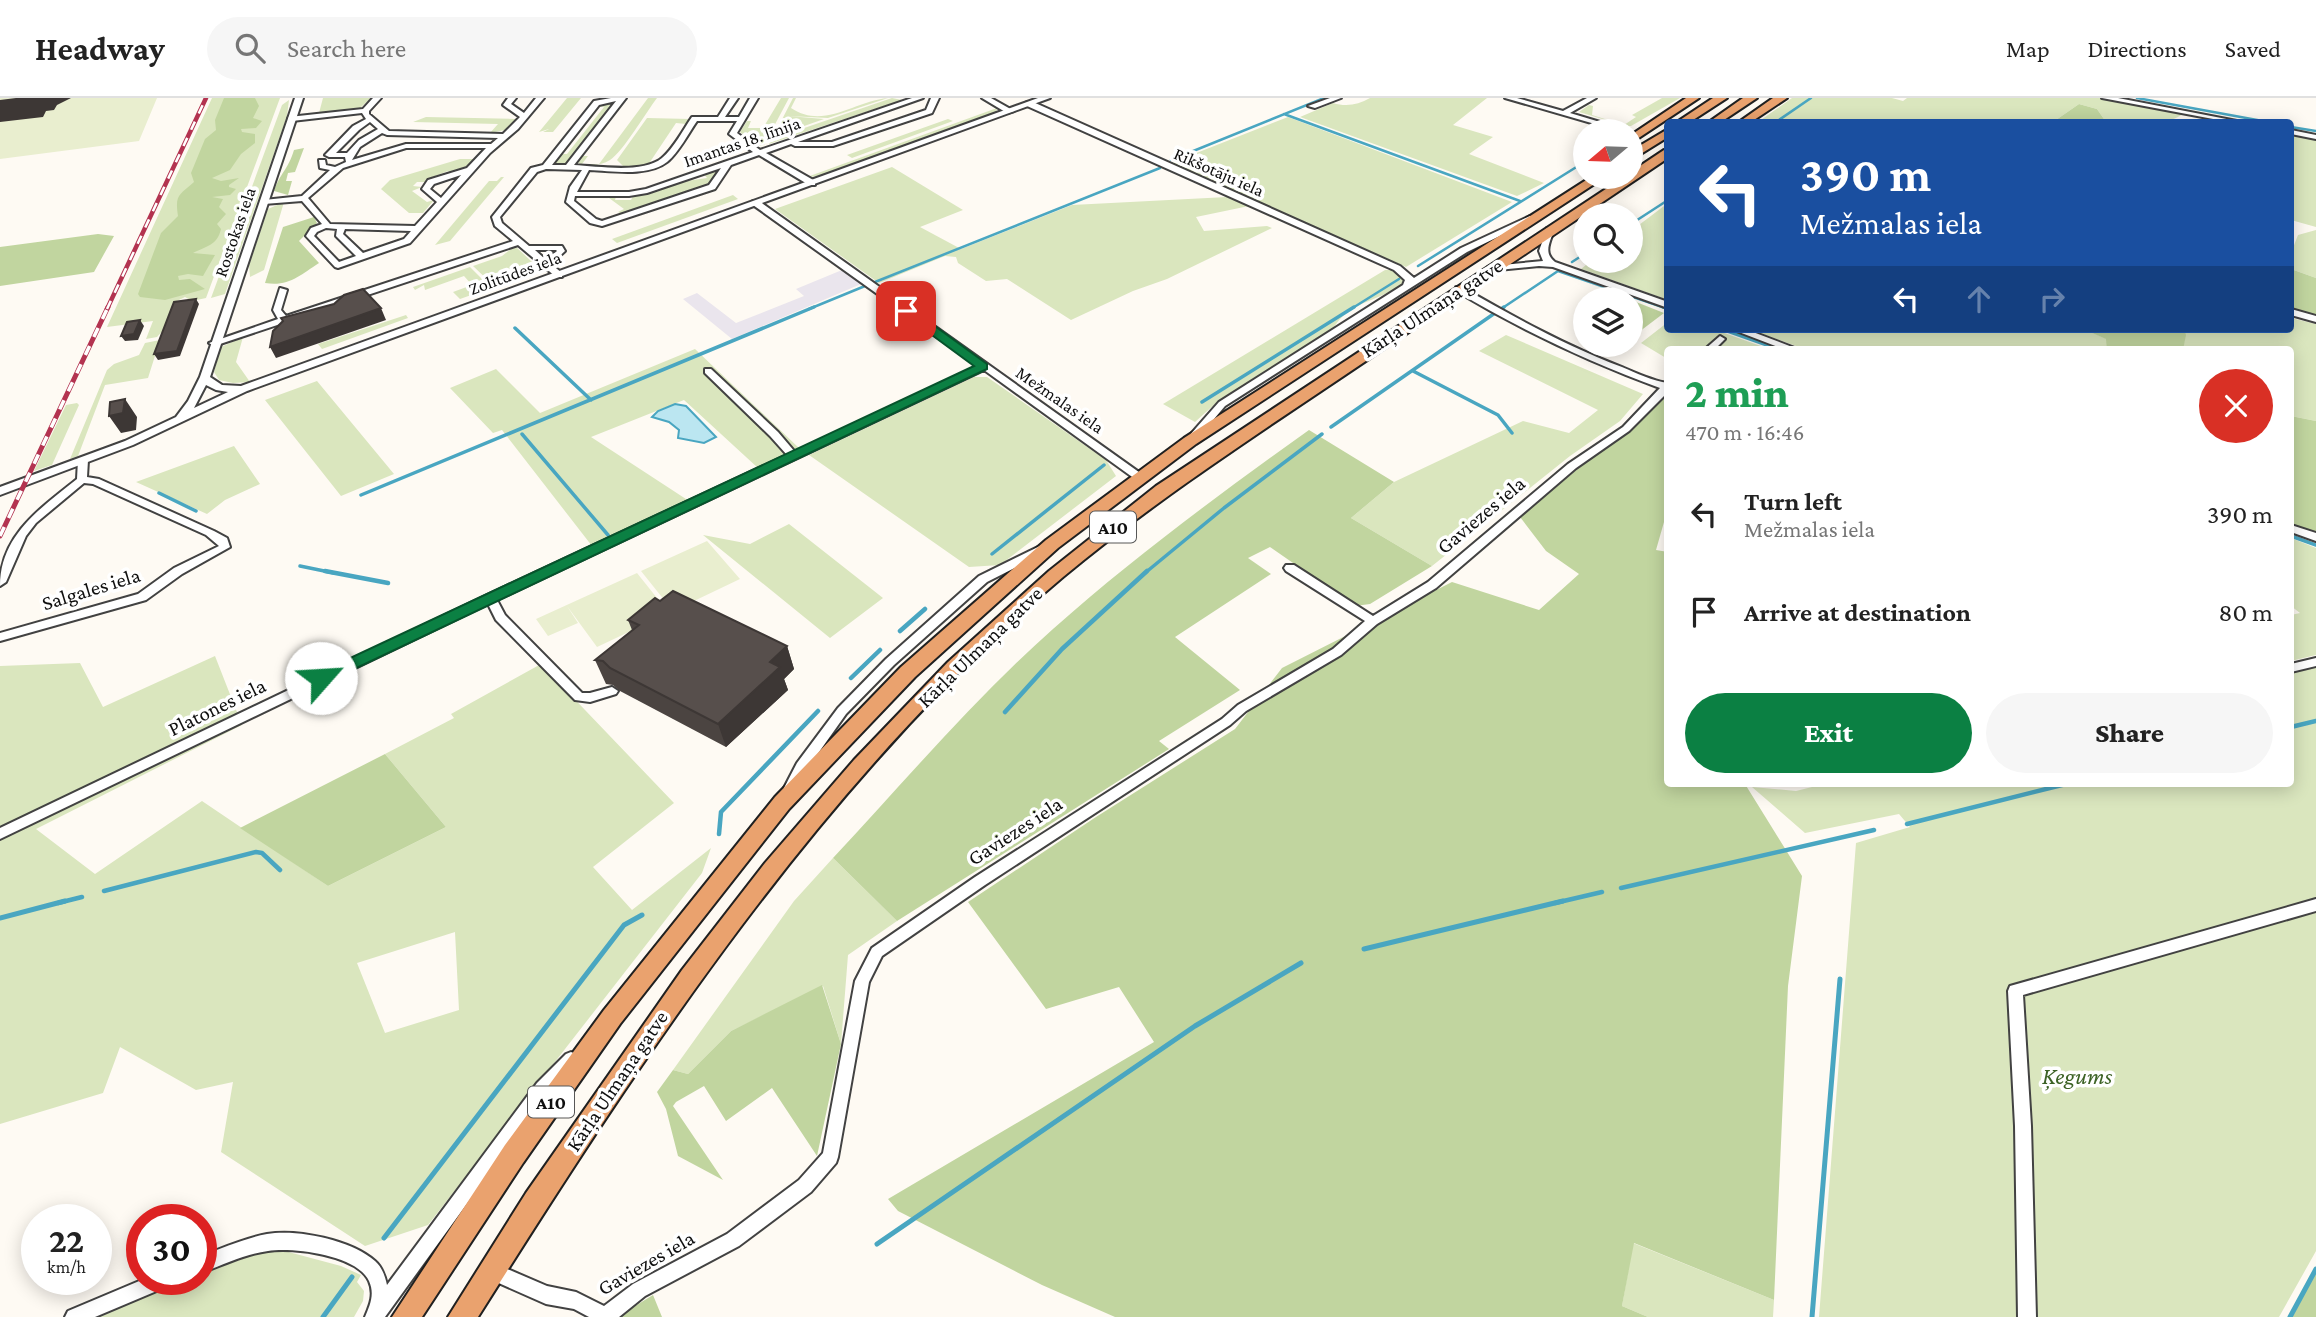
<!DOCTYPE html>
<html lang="en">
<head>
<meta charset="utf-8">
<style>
	:root { --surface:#fff; --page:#f6f6f6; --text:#222; --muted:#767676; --line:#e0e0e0; --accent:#0b8043 }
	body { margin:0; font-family:"Crimson Pro",serif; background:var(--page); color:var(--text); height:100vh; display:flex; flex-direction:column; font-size:26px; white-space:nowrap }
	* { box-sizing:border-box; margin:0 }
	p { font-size:23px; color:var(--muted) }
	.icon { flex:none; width:38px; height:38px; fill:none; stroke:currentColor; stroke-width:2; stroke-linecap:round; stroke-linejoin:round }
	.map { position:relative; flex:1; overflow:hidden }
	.side { position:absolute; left:1664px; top:248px; width:630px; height:441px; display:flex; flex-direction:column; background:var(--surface); border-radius:7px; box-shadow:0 4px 18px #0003 }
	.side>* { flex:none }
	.guide { position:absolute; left:1664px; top:21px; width:630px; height:214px; border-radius:7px; box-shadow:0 4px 18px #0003; background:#1a4fa0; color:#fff; overflow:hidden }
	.needle { width:46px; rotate:251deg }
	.buttons { position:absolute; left:1573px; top:21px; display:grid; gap:14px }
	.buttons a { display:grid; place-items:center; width:70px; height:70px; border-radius:50%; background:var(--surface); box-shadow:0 4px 18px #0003; font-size:35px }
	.speed { position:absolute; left:21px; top:1106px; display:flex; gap:14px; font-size:35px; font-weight:700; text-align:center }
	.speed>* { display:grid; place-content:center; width:91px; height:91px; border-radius:50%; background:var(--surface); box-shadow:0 4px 18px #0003; line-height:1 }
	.speed small { font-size:18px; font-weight:400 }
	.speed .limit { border:10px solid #d22; background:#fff; color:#111 }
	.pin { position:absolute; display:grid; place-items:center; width:60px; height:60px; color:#fff; margin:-30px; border-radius:14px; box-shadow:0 4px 10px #0006 }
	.me { position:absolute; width:77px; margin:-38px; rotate:64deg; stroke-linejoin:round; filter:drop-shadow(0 0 5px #0008) }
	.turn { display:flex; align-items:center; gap:24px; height:147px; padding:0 21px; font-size:32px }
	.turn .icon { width:91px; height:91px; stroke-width:2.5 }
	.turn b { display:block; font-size:49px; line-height:60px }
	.lanes { display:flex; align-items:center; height:66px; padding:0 21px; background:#0003; justify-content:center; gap:35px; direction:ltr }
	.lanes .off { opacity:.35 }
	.round { display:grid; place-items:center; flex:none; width:74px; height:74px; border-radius:37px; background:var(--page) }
	.overview { display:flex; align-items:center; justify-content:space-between; height:119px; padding:0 21px }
	h1 { font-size:42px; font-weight:800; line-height:52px; color:#1e9e55 }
	.button { display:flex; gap:14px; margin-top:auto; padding:14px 21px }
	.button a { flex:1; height:80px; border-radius:42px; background:var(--accent); color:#fff; font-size:28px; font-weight:800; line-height:80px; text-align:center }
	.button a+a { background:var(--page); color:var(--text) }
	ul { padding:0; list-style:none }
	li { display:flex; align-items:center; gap:21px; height:98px; padding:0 21px }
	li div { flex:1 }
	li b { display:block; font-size:26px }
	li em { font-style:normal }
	header { display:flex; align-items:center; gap:42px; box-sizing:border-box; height:98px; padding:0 35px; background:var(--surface); border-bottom:2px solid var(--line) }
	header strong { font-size:33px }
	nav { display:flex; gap:38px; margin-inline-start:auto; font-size:24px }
	.search { width:490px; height:63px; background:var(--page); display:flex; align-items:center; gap:18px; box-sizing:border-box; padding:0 24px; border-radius:38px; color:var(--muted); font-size:26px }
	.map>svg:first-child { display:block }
</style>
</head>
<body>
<header>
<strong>Headway</strong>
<div class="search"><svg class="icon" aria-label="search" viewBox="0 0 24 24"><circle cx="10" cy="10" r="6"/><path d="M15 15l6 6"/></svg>Search here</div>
<nav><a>Map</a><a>Directions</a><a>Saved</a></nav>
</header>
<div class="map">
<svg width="2316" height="1219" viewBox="0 0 2316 1219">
	<rect width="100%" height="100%" fill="#fefaf3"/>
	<path fill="#eae5ed" d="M842,172L861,186L732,241L683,201L697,195L736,225L804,198L796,191Z"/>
	<path fill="#dae6be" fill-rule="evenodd" d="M212,0H280L206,200L192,203L185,199L175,204L168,227L157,239L146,241L153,223L107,229Z
		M323,0H371L360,10L319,15Z
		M567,0H581L553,34H543L549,31L539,34Z
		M648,0H657C647,13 622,55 610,62C601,68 588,68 578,65L582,58H588L582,66H599Z
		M781,0H789L764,47L756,48L740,34L747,23H751L748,30H763Z
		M793,0H796L791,10C824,32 854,3 888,0L828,20L788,18L824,21L773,39Z
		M892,0L902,2L769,46L772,41Z
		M1370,0H1487L1453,27L1493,39L1469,56L1544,85L1517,98L1300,19L1333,5C1346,9 1358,7 1370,0Z
		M1662,0H1680L1631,28H1626L1579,14L1589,7L1593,8L1592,17L1624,27L1636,19L1632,17Z
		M1792,0H1892L1903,3L1907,0H2100L2183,16C2167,27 2157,21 2140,21C2128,21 2118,24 2106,24L2097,11L2079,6L2053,24H1758Z
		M289,2L287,18L225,196L211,200L282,7Z
		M614,3L567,65L553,66L560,56H567L604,9L598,8Z
		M997,10L996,15L987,18L822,78L807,79Z
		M426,19L516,21L505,32L490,35L498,26L413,24Z
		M1288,19L1512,104L1406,169L1171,65Z
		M647,20L690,21L686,26L676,25L648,67L625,70L617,62Z
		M948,21L953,23L852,60L847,57Z
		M2291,36L2316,41V129L2291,122Z
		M460,61H474L468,70L452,76L448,73L425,82L427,84H417L413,88L422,89L412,93L427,104L434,102L423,115H409L381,91L390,82Z
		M892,69L963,112L920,129L961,151L1072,107L1227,99L1249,108L1196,119L1204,133L1267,128L1272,130L1167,181L1133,193L1071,222L1007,181L986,183L958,165L956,159L945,158L879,185L775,111Z
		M712,73L719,74L710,87L624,117L618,114L624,111L609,100L599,101L616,99L615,102H631L633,98L680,84L707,80L704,76Z
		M501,79H504L450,143L435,147L489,83H497Z
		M733,97L738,101L617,145L612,141Z
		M284,104L264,172L250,179L249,167L268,111Z
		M1668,105V202L1581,171L1591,163H1631V133Z
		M2316,132V180L2291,171V155L2298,137Z
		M515,148L532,164L491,177L495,182L535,168L542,172L495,189L473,168L502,158Z
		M470,169L491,190L460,201L453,194L472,187L464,178L425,192L424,187L415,192L413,189Z
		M1385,172H1392L1406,180L1405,184C1386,200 1357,203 1341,220C1338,223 1333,231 1327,236L1216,305L1195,324L1163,306Z
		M406,217L408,220L322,251L318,246Z
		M2291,220L2316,226V323L2291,318V252H2183L2185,237L2184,231H2291Z
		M1668,224V231H1713L1772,252H1668L1666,260L1641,245Z
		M1749,231H2083L2107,241V252H1807Z
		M1506,237L1643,296L1620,323L1570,358L1432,468L1351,420L1394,384L1523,323L1569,335L1598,312L1479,253Z
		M243,239L236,264L250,284L233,285L219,282L214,274L221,249Z
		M160,242L148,280L105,287L78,358L70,361L107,272L114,266L139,257L145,245Z
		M695,251L800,351L758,370L684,302L591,339L689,403L592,448L502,332L493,335L450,290L496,271L540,315Z
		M974,279H987L1106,362L1116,378L1000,467L969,469L809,357Z
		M317,283L394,376L341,398L265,302Z
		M77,305L79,307L52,367L34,373L66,307Z
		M234,348L260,386L225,402L207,416L136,384Z
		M789,426L883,500L830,540L703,437L750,446Z
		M2291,440L2316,450V557L2291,563V517L2300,515L2291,508Z
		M215,558L242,627L36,731L95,776L202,703L328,788L446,729L385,656L454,620L451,616L541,566L674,705L593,769L632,812L711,750L702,775L428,1127L365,1148L221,1054L233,984L196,992L120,949L103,995L0,1026V568L80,565L103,609ZM455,834L459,912L385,935L357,865Z
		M2316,568V1153L2279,1219H1819L1856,745L1910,729L1899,716L1805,735L1752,689L1796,693L1824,686H2291V574Z
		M833,760L897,823L848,857L841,946L823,888L731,933L688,976L673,972L794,803Z
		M1633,1145L1774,1202L1773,1219H1648L1622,1208Z
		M281,1152L341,1168L361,1177L357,1184L364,1193L363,1203L354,1219H97L183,1181H201V1173L237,1158Z"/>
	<path fill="#c1d59f" d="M224,0H255L259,8L253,20L262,23L256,30L241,31L242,34L255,36V45L241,56L230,72L212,80L221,83L239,80L229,87V89L236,91L230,97L212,99L223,101L219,109L226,116L217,126L221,131C217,148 206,148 193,155L215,157L203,178L188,176L178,178L179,182L190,181L205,191L165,202L140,199L138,196L161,135L178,118C175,97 178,98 194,84L191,75L205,41L216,32L215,22Z
		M2079,6L2097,11L2106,24H2053Z
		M304,50L295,74L288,75L286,83H292L288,97L274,93C280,75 288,72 294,52Z
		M314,119L317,125L299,143L319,165C300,177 289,189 265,185L283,129Z
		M98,136L114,138L94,174L0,188V149Z
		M2291,171L2316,180V218L2291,211Z
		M1631,202L1664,215L1631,240Z
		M2083,231H2184L2186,237L2183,252H2107L2106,241Z
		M1668,296V410L1656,452L1668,454V686H1745L1802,778L1788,888L1774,1202L1634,1145L1622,1208L1648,1219H1115L1042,1187L898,1113L888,1101L1154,944L1119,889L1046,911L968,804L1096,719L1235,631L1282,570L1452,484L1539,512L1579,476L1546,453L1520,419Z
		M2291,318L2316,323V437L2291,428Z
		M1309,332L1394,384L1351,420L1432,468L1370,506L1355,508L1270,449L1248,460L1271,476L1175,539L1240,592L1159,643L1169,651L897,823L833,760C905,683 974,601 1053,531C1134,459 1221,395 1309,332Z
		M385,656L446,729L328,788L240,730Z
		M822,887L841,946L817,1058L772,990L726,1023L704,988L676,1004L673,1008L723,1082L678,1058L666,1011L657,994L673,972L688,976L731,933Z
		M2316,1171V1219H2290Z
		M653,1197L662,1219H617Z"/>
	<path fill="#e9eecf" d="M0,0H157L139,43L0,61Z
		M707,443L740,481L673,513L641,473Z
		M637,475L669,515L597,549L567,508L578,525L548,538L536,521Z"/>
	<path fill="#bbe6f1" stroke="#49a6c1" stroke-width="2" d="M675,306L686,308L716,339L704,345L678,340L679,332L669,324L652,319L658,313Z"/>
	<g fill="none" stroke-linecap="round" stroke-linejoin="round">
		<path stroke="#49a6c1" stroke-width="2.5" d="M2137,0L2268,24
			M1284,16L1520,103
			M1776,24L1811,0
			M2291,29L2316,33
			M1171,62L1324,0
			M1631,126L1668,102
			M1572,164L1586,155
			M1418,168L1586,63
			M875,184L1160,70
			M809,211L865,188
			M1351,211L1399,181
			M1501,211L1558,173L1668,211"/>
		<path stroke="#49a6c1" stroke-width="3.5" d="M1663,209L1668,211
			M1500,212L1504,209
			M515,230L591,302
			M1722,231L1781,252
			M1413,273L1498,317L1512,335
			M1202,304L1354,209
			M1331,329L1495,215
			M522,336L608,437
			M159,395L196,413
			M361,397L814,209
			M2291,438L2316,447
			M992,456L1104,367
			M300,468L334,475
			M1145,475L1224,410L1322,336"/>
		<path stroke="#49a6c1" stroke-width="4.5" d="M325,473L388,485
			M900,533L925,511
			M851,580L880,552
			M1005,614L1062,551L1147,473
			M2291,629L2316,623
			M1907,726L2066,686
			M719,736L721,714L818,613
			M1621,790L1874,732
			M104,793L256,754L262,755L280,772
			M58,805L82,799
			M1555,805L1602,794"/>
		<path stroke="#49a6c1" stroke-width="5" d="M0,820L65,803
			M1364,851L1563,803
			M384,1140L624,827L642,817
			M877,1146L1195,928L1301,865
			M323,1219L352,1179
			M1812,1219L1840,881
			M2290,1219L2316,1171"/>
		<g stroke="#424242" stroke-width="4">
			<path id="minor" d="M373,0H381L369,13V16L389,33L503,36L520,19L503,7L508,0H516L511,6L524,15L536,0H544L518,31L490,55L410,145L338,170L335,169L306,138L311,130L322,126L302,103L264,106L260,104L264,102L302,98L330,72L320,70L319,62H325L326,67L335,69L346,64L345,59H329L325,57L353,28L366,21L362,15L292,23L288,21L289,19L363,11ZM370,24L378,31L359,42L347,55H336L359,32ZM382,35L387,37L498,40L491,46H406L352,62L360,49ZM406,50H486L467,70L428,82L422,91L437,104L415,128L330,126L308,100L343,70ZM461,77L441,100L430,91L434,86ZM326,130L337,131L336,138L356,158L339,164L314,138L317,134ZM345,131L411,133L404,141L363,155L343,136Z
				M611,0H626L574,67C597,68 643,76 662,60C674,50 683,32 692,19H718L730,0H738L725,19H739L750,0H758L737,35L760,52L912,0H923L798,44H832L926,12L931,0H939L932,15L833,48H795L791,46L766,55L815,83V87H809L759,57L731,67L715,91L602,128L590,125L566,104L570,89L582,72L546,71L537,74L500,119L502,125L529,148H562L565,153L551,166L562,175V179H556L518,147L217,247L214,248L209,245L278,221L273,212L280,190L287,192L281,212L286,218L513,143L495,128L492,119L531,70L543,67L594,3ZM616,3L566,67H552L599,7ZM697,23H737L729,36L753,54L646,91L629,94H577L589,72C612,73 648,79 667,64C679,54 688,36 697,23ZM721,70L709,87L602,123L596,121L574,103L575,98H629L647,95ZM535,152H556L557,153L546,162Z
				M982,0H991L1014,13L1007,15Z
				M1330,0H1341L1315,10L1308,8Z
				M1505,0H1517L1563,13L1587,0H1596L1570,15L1630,33H1619Z
				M2102,0H2118L2242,24H2229Z
				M1027,4H1033L1400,168L1414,180L1461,150L1530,118L1537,120L1467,154L1225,308L1198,340L1194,341L1189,338L1219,304L1403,187L1405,182L1394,172L1027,8Z
				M2291,32L2316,37V41L2291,36Z
				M753,103H759L1143,377V381H1135L984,272L497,502L505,517L582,595H590L612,589L618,593L616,596L590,604L575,602L496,522L488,506L0,741V730L487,497L787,357L770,338L705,275V271H711L778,334L795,354L978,268L753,107Z
				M1547,130L1554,132C1550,144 1543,155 1555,164L1668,204V210L1553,169L1539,168L1488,173V169L1491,168L1543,163L1539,153Z
				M1456,189H1462C1514,219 1566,248 1622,269C1636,275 1653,283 1668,285V294L1629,333L1576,370L1436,490L1377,526L1341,557L1246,613L1230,627L985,787L882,858L869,884L838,1059L836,1065L811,1094L739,1148L645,1198L619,1219H589L574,1211L546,1206L485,1179L482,1173L485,1167L491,1164L547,1188L576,1194L604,1208L633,1186L727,1136L799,1082L823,1055L855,883L872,850L975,779L1222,621L1238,607L1333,551L1365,523L1286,473L1284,470L1286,467H1294L1373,518L1428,484L1568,366L1623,329L1660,290C1589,264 1521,232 1456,193Z
				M2291,211L2316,218V224L2291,217Z
				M1731,231H1745L1800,252H1786Z
				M1720,238L1725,241L1714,252H1704Z
				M83,359L88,362L87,379L99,381L214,433L227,440L230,449L182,476L146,502L0,543V535L138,496L174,470L219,448L206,437L93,386L84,385L36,425L26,438L6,484L0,488C0,437 41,410 77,381L78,362Z
				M2291,427L2316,435V443L2291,434Z
				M1042,447L1046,448L1047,451L1046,454L987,484L894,567L846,616L807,671L795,694H785L784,690L797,665L838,610L886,561L979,478Z
				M2316,560V568L2291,574V566Z
				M2316,801V813L2023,897L2031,1028L2036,1219H2018L2015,1028L2008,893L2010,888Z
				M571,954L576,956L579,961L576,966L547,995L385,1219H365C370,1207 375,1196 369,1183C357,1157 293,1149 268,1153C245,1156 223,1167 201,1175V1158C223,1150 245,1140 267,1136C298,1131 351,1142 375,1163C382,1169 385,1178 387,1187L537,985L566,956Z
				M144,1181H173L171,1187L95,1219H65L68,1213Z"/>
		</g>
		<g stroke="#424242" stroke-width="4">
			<path id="tertiary" d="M295,0H303L210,279L222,287L241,288L1038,0H1050L247,293L133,347L0,397V389L125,343L176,319L188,303L200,279ZM206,287L216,292L228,294L194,310Z"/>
		</g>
		<g stroke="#202020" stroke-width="4">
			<path id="trunk" d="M1686,0H1699L1631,45V37Z
				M1713,0H1727L1690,24H1677Z
				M1743,0H1757L1721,24H1709Z
				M1773,0H1787L1751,24H1739Z
				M1668,31V39L1631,62V53Z
				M1664,52H1668V60C1560,133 1452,205 1345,277C1248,342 1152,405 1063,479C824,680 643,957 478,1219H448L526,1095L682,872L765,765L854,662L948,564L1049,473L1156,388L1624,79H1631V74Z
				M1591,79H1605L1196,346L1058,450L915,579L789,711L620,926L523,1065L422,1219H392L505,1047L604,912L775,699L901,569L1046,442L1184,340Z"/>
		</g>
		<use href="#minor" fill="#fff" fill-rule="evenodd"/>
		<use href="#tertiary" fill="#fff" fill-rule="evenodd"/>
		<use href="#trunk" fill="#eaa26e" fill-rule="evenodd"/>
		<g stroke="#b33350" stroke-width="4.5">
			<path id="rail-far1" d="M107,211L206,0"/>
		</g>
		<g stroke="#b33350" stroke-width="5">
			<path id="rail" d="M0,438L108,209"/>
		</g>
		<use href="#rail-far1" stroke="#fff" stroke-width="2.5" stroke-dasharray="9" stroke-linecap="butt"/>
		<use href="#rail" stroke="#fff" stroke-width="3.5" stroke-dasharray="10" stroke-linecap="butt"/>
	</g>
	<path fill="#4b4441" d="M660,503L787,548L794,571L784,581L788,592L726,649L620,593L613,587L606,586L595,562L632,532L628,522Z"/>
	<path fill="#3d3735" d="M16,0H71L57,7L54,12L46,13L43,19L0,24V2Z
		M196,201L199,206L180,258L158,262L154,256Z
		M381,210L386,222L276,260L270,249Z
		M140,222L144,228L138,242L125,243L121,238Z
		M125,301L137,319L136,332L121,335L109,318Z
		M787,548L794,571L784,581L788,592L726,649L718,626L770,564Z"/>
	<path fill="#574f4c" stroke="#3d3735" stroke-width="2" d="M363,191L381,210L270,249L273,233L283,223L281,220L334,206L344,197Z
		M196,201L177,253L154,256L174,204Z
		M140,222L134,236L121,238L127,224Z
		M125,301L123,315L109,318L110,304Z
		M673,493L787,548L770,564L780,569L718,626L610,570L603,563L595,562L639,527L628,522L655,500L660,503Z"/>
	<path fill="#0b8043" stroke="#07532c" stroke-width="2" d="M902,210H910L987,266V271L327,584H316L314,580L316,576L974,268L902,215Z"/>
	<g text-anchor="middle" stroke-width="7" stroke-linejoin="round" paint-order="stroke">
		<g font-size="18" fill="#0f0f0f" stroke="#fff">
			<text transform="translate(742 44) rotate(-19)" y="6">Imantas 18. līnija</text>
			<text transform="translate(1219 74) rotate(24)" y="6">Rikšotāju iela</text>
			<text transform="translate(235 134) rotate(-71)" y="6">Rostokas iela</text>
			<text transform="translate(515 175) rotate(-20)" y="6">Zolitūdes iela</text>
			<text transform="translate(1060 302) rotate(35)" y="6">Mežmalas iela</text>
		</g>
		<g fill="#fff" stroke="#575757" stroke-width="2">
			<rect x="1090" y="413.5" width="46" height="31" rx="5"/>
			<rect x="528" y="988.5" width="46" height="31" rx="5"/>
		</g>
		<g font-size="19" font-weight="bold" fill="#0f0f0f">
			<text x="1113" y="436">A10</text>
			<text x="551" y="1011">A10</text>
		</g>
		<g font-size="21" fill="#0f0f0f" stroke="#fff">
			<text transform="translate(1432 210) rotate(-33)" y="7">Kārļa Ulmaņa gatve</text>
			<text transform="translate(1481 417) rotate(-40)" y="7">Gaviezes iela</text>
			<text transform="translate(91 491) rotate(-17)" y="7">Salgales iela</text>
			<text transform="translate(980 549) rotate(-44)" y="7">Kārļa Ulmaņa gatve</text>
			<text transform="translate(217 609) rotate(-26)" y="7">Platones iela</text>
			<text transform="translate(1015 733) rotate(-33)" y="7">Gaviezes iela</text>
			<text transform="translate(617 983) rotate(-56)" y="7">Kārļa Ulmaņa gatve</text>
			<text transform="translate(646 1165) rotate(-30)" y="7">Gaviezes iela</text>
		</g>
		<g font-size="24" font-style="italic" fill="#3c6225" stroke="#fff">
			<text x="2077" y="986">Ķegums</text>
		</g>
	</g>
</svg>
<div class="buttons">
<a><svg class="needle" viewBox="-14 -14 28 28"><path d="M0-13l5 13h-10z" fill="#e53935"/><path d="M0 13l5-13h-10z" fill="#767676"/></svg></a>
<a><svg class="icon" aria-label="search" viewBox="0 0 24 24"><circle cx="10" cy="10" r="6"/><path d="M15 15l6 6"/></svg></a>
<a><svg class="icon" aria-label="layers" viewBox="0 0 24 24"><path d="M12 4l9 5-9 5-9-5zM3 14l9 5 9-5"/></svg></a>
</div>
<div class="speed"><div>22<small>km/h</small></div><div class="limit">30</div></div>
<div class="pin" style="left:906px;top:213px;background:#d93025"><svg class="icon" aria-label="arrive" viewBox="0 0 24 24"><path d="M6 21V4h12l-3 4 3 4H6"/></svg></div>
<svg class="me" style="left:321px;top:580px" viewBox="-20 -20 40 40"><circle r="19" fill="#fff"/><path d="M0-13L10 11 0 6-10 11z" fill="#0b8043"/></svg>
<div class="guide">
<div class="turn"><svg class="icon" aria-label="left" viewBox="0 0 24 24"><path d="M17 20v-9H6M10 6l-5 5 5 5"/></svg><div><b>390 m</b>Mežmalas iela</div></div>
<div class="lanes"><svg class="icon" aria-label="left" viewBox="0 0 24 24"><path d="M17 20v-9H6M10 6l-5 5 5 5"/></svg><svg class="icon off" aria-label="ahead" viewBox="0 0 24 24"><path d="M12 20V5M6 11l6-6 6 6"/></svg><svg class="icon off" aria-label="right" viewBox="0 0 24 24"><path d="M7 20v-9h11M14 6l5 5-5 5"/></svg></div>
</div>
<section class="side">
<div class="overview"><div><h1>2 min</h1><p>470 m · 16:46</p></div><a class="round" style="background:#d93025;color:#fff"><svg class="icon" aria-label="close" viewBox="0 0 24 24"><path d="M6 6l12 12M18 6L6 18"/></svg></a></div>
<ul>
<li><svg class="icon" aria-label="left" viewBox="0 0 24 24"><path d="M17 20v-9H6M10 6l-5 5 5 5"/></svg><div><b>Turn left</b><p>Mežmalas iela</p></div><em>390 m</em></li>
<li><svg class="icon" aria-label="arrive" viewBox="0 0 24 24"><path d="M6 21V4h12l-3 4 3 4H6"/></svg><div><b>Arrive at destination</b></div><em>80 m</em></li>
</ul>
<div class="button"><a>Exit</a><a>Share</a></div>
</section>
</div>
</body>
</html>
